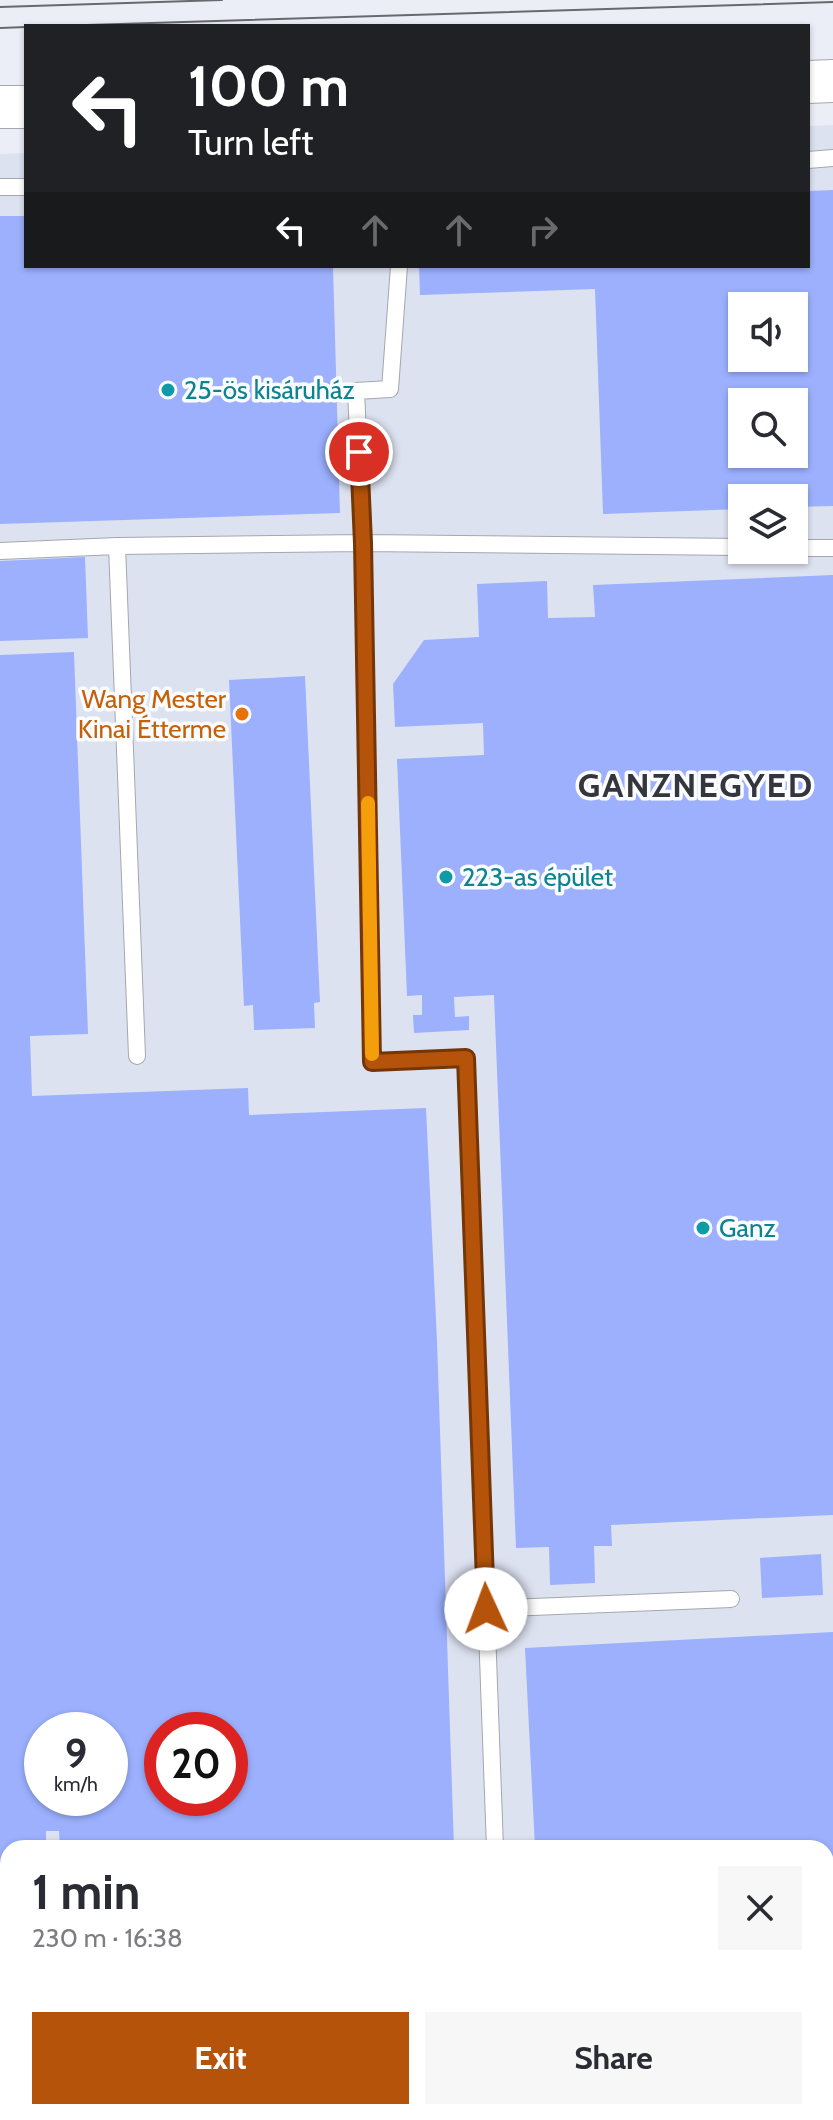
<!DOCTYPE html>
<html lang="en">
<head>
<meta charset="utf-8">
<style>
	:root { --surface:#fff; --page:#f7f7f7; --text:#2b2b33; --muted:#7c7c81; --accent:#b45309 }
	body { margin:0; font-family:Cabin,sans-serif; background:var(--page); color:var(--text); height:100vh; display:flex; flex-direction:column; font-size:30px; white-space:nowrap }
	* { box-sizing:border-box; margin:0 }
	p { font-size:26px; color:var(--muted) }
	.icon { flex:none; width:44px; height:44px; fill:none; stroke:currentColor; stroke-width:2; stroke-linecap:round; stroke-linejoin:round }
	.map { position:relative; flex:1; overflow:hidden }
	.side { position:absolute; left:0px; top:1840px; width:834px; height:280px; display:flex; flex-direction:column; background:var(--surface); border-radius:24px 24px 0 0; box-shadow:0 2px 6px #0004 }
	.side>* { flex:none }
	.guide { position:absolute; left:24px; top:24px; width:786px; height:244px; border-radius:0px; box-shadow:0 2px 6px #0004; background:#202124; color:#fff; overflow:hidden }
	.fabs { position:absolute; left:728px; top:292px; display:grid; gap:16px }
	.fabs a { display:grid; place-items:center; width:80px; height:80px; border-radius:0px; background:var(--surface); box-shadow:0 2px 6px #0004; font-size:40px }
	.speed { position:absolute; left:24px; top:1712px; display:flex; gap:16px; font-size:40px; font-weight:700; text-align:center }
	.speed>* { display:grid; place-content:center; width:104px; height:104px; border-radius:50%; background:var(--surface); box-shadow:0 2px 6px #0004; line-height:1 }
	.speed small { font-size:20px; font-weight:400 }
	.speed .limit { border:12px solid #d22; background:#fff; color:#111 }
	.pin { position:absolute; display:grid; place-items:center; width:68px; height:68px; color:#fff; margin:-34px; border:4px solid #fff; border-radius:50%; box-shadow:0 2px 8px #0007 }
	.me { position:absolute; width:88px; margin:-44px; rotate:358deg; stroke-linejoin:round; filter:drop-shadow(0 0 6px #0008) }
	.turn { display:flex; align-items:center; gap:28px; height:168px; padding:0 32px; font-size:36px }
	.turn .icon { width:104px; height:104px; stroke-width:2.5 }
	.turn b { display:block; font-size:56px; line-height:68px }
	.lanes { display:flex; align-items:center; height:76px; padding:0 32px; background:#0003; justify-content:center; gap:40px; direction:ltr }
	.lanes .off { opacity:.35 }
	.round { display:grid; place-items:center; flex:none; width:84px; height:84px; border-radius:0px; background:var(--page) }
	.headline { display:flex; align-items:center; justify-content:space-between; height:136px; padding:0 32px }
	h1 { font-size:48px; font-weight:700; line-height:60px }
	.button { display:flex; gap:16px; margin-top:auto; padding:16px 32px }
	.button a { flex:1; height:92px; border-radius:0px; background:var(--accent); color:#fff; font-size:32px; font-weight:700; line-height:92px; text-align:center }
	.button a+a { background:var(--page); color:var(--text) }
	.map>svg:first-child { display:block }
</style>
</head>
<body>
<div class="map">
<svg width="833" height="2120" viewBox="0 0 833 2120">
	<rect width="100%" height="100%" fill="#eceef7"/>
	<path fill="#dde2f1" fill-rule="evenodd" d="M833,125V2120H488L438,2112H826V1848H8V2043L0,2042V154L26,153V266H808V126ZM742,306H794V358H742ZM742,402H794V454H742ZM742,498H794V550H742ZM42,1730H110V1798H42ZM162,1730H230V1798H162Z"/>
	<path fill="#9cb0fe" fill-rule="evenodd" d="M833,190V506L794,507V498H742V509L603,514L595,289L420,295L419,266H808V191ZM742,306H794V358H742ZM742,402H794V454H742Z
		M0,216H26V266H333L340,513L0,524Z
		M85,557L88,638L0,641V561Z
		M833,575V1515L611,1525L612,1546H594L595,1583L550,1585L549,1547L516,1548L494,995L454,997L455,1017L469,1016V1030L414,1033L413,1015H422V995L407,996L397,759L484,755L483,723L395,727L393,684L424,640L479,637L477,584L547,581L548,618L595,617L593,585Z
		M74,652L88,1034L30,1036L32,1096L248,1088L249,1115L426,1108L437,1341L454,1848H60L59,1831H46V1848H8V1919H0V655ZM42,1730H110V1798H42ZM162,1730H230V1798H162Z
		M305,676L320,1002L314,1003L315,1028L254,1030L253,1005L244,1006L229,680Z
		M821,1554L823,1595L762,1598L760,1558Z
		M833,1632V2120H548L510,2114V2112H826V1848H535L525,1648Z
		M0,1977L8,1978V2035L0,2034Z"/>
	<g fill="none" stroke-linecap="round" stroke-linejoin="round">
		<g stroke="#a4a7ae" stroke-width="18">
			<path id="lane" d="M808,160L833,158
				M0,187H26
				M399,266L390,389L356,391L363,543L372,1062L466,1058L495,1848
				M117,546L137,1056
				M794,548H833
				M0,551L117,546L363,543L742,547
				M486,1609L731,1599
				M0,1934L8,1935"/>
		</g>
		<g stroke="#a4a7ae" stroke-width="32">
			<path id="street" d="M0,2070L8,2071
				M265,2112L316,2120"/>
		</g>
		<g stroke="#a4a7ae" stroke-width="44">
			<path id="secondary" d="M808,82L833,81
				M0,107H26"/>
		</g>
		<use href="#lane" stroke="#fff" stroke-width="16"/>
		<use href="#street" stroke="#fff" stroke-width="30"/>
		<use href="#secondary" stroke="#fff" stroke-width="42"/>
		<path stroke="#68696e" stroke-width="2" d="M0,7L222,0
			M55,26L833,2
			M0,28L26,27"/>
	</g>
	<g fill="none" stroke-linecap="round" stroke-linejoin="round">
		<g stroke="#753606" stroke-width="20">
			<path id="route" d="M359,452L363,543L372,1062L466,1058L486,1609"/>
		</g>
		<use href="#route" stroke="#b45309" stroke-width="14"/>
		<path stroke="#f59e0b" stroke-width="14" d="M368,803L372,1054"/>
	</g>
	<g fill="#0f9aa8" stroke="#fbfcff" stroke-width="3">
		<circle cx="168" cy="390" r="8"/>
		<circle cx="446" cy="877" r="8"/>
		<circle cx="703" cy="1228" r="8"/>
	</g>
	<circle fill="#e8710a" stroke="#fbfcff" stroke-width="3" cx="242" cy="714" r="8"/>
	<g text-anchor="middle" stroke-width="7" stroke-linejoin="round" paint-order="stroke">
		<g font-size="26" fill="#0d838f" stroke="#fbfcff" text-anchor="start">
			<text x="184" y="399">25-ös kisáruház</text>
			<text x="462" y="886">223-as épület</text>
			<text x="719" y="1237">Ganz</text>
		</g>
		<g font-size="26" fill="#c56008" stroke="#fbfcff" text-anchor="end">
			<text x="226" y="708">Wang Mester<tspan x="226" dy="30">Kinai Étterme</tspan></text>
		</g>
		<g font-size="34" font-weight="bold" letter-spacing="2" fill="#34363d" stroke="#fbfcff">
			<text x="696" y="797">GANZNEGYED</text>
		</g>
	</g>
</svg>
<div class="fabs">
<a><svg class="icon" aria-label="sound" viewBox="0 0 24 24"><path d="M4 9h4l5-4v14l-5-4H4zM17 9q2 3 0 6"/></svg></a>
<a><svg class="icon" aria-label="search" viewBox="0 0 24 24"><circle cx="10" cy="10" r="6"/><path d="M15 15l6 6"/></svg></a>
<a><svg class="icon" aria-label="layers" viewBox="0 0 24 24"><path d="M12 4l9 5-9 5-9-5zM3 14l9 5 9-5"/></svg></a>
</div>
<div class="speed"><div>9<small>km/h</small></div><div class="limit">20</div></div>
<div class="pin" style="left:359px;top:452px;background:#d93025"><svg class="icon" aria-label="arrive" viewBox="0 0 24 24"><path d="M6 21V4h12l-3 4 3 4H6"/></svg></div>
<svg class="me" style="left:486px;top:1609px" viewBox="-20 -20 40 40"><circle r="19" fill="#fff"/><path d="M0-13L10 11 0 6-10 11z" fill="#b45309"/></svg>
<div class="guide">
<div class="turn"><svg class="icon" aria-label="left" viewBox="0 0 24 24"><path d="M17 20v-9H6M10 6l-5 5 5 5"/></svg><div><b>100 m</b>Turn left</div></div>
<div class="lanes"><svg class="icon" aria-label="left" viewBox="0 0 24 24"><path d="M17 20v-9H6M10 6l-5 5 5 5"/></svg><svg class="icon off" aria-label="ahead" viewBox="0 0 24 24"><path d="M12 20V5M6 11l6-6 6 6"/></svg><svg class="icon off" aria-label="ahead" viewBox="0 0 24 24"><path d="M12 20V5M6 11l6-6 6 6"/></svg><svg class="icon off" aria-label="right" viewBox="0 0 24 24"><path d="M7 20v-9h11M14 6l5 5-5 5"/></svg></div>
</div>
<section class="side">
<div class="headline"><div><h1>1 min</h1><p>230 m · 16:38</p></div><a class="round"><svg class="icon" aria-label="close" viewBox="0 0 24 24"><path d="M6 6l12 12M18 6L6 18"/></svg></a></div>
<div class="button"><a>Exit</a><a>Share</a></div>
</section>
</div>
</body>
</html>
